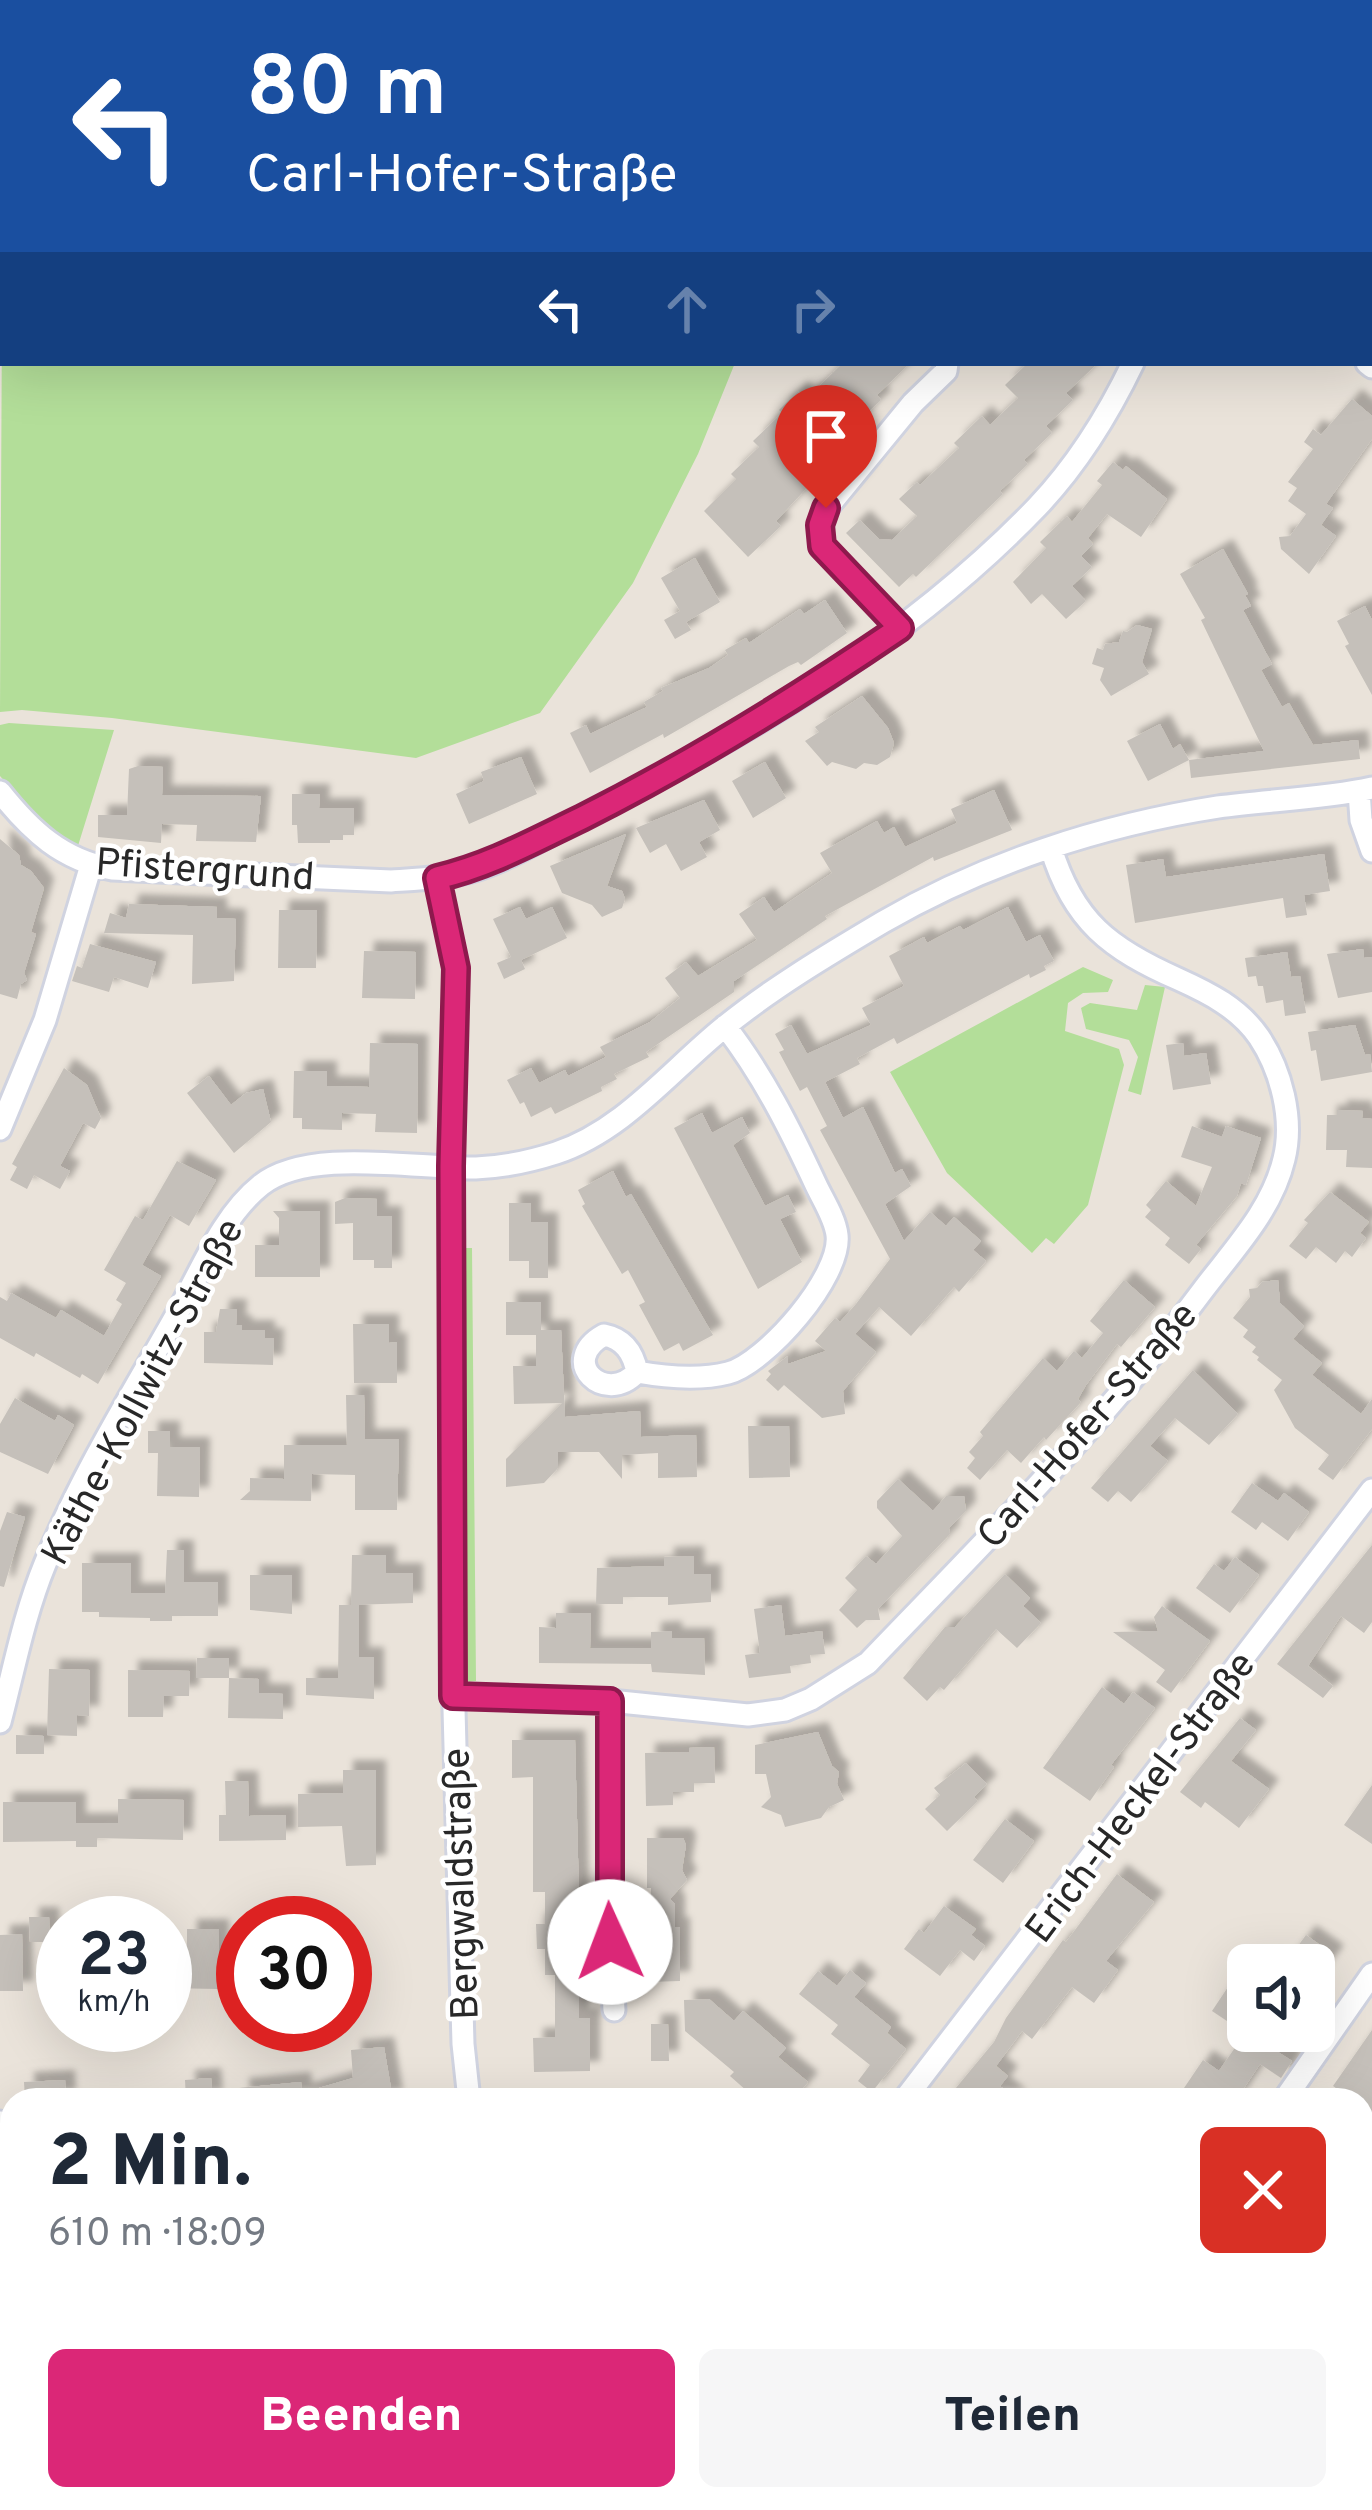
<!DOCTYPE html>
<html lang="de">
<head>
<meta charset="utf-8">
<style>
	:root { --surface:#fff; --page:#f6f6f7; --text:#1f2937; --muted:#747a83; --accent:#db2777 }
	body { margin:0; font-family:Overpass,sans-serif; background:var(--page); color:var(--text); height:100vh; display:flex; flex-direction:column; font-size:45px; white-space:nowrap }
	* { box-sizing:border-box; margin:0 }
	p { font-size:39px; color:var(--muted) }
	.icon { flex:none; width:66px; height:66px; fill:none; stroke:currentColor; stroke-width:2; stroke-linecap:round; stroke-linejoin:round }
	.map { position:relative; flex:1; overflow:hidden }
	.side { position:absolute; left:0px; top:2088px; width:1374px; height:423px; display:flex; flex-direction:column; background:var(--surface); border-radius:36px 36px 0 0; box-shadow:0 12px 48px #0002 }
	.side>* { flex:none }
	.top-card { position:absolute; left:0px; top:0px; width:1374px; height:366px; box-shadow:0 12px 48px #0002; background:#1a4fa0; color:#fff; overflow:hidden }
	.tools { position:absolute; left:1227px; top:1944px; display:grid; gap:24px }
	.tools a { display:grid; place-items:center; width:108px; height:108px; border-radius:18px; background:var(--surface); box-shadow:0 12px 48px #0002; font-size:60px }
	.speed { position:absolute; left:36px; top:1896px; display:flex; gap:24px; font-size:60px; font-weight:700; text-align:center }
	.speed>* { display:grid; place-content:center; width:156px; height:156px; border-radius:50%; background:var(--surface); box-shadow:0 12px 48px #0002; line-height:1 }
	.speed small { font-size:30px; font-weight:400 }
	.speed .limit { border:18px solid #d22; background:#fff; color:#111 }
	.pin { position:absolute; display:grid; place-items:center; width:102px; height:102px; color:#fff; margin:-123px -51px; border-radius:50% 50% 50% 0; rotate:-45deg; box-shadow:0 0 12px #0007 }
	.pin .icon { rotate:45deg }
	.me { position:absolute; width:132px; margin:-66px; rotate:358deg; stroke-linejoin:round; filter:drop-shadow(0 0 9px #0008) }
	.turn { display:flex; align-items:center; gap:42px; height:252px; padding:0 48px; font-size:54px }
	.turn .icon { width:156px; height:156px; stroke-width:2.5 }
	.turn b { display:block; font-size:84px; line-height:102px }
	.lanes { display:flex; align-items:center; height:114px; padding:0 48px; background:#0003; justify-content:center; gap:60px; direction:ltr }
	.lanes .off { opacity:.35 }
	.round { display:grid; place-items:center; flex:none; width:126px; height:126px; border-radius:18px; background:var(--page) }
	.headline { display:flex; align-items:center; justify-content:space-between; height:204px; padding:0 48px }
	h1 { font-size:72px; font-weight:800; line-height:90px }
	.primary-button { display:flex; gap:24px; margin-top:auto; padding:24px 48px }
	.primary-button a { flex:1; height:138px; border-radius:18px; background:var(--accent); color:#fff; font-size:48px; font-weight:800; line-height:138px; text-align:center }
	.primary-button a+a { background:var(--page); color:var(--text) }
	.map>svg:first-child { display:block }
</style>
</head>
<body>
<div class="map">
<svg width="1372" height="2510" viewBox="0 0 1372 2510">
	<defs>
		<filter id="shadow"><feDropShadow dx="10" dy="-10" stdDeviation="3" flood-color="#0004"/></filter>
	</defs>
	<rect width="100%" height="100%" fill="#eae3da"/>
	<path fill="#b3de99" d="M73,0H599L594,3Z
		M3,108V363H735L698,454L633,583L540,713L416,758L112,718L22,710L0,712Z
		M9,723L114,730L77,849L37,818L0,776V725Z
		M1083,967L1113,980L1108,992L1083,993L1068,1003L1065,1031L1119,1049L1124,1065L1088,1205L1054,1244L1046,1238L1032,1253L947,1173L890,1072Z
		M1145,985L1165,987L1141,1095L1128,1091L1138,1057L1129,1040L1086,1029L1081,1008L1090,1003L1137,1010Z
		M461,1248H472L476,1681L462,1682Z
		M701,2499H810L818,2510H707Z"/>
	<path fill="#c5c0ba" filter="url(#shadow)" d="M843,363H910L877,395L881,400L852,427L855,431L825,458L830,463L776,521L781,526L748,557L704,511L736,479L731,474L759,447L753,441L782,413L779,410L798,391L806,399Z
		M1028,363H1098L1066,393L1073,400L1046,426L1052,433L1024,460L1028,464L1000,491L1003,494L916,577L913,574L899,587L846,533L860,520L879,539L892,540L917,516L899,499L917,482L920,485L959,448L954,443L982,416L990,425L1018,398L1005,385Z
		M1352,399L1372,416V439L1326,504L1333,508L1321,525L1336,536L1309,574L1281,549L1279,537L1290,536L1306,514L1288,501L1297,488L1288,482L1313,449L1304,442L1313,429L1321,435Z
		M1113,462L1123,470L1126,466L1167,499L1141,537L1107,514L1088,538L1093,544L1081,556L1092,567L1072,586L1086,601L1066,619L1042,594L1031,604L1013,582L1046,548L1040,542L1067,516L1072,522L1102,485L1097,481Z
		M1223,549L1248,594L1245,595L1251,606L1243,610L1272,664L1261,670L1282,707L1289,703L1313,745L1358,740L1360,759L1191,778L1189,760L1264,751L1201,620L1205,618L1180,574Z
		M695,558L720,602L686,622L691,630L675,639L664,620L680,611L661,578Z
		M825,600L847,633L801,665L798,662L789,666L664,738L663,734L590,773L570,733L586,725L590,734L647,707L644,702L663,691L661,688L709,668L728,655L725,650L746,638L749,643L800,609L804,614Z
		M1365,606L1372,620V695L1345,646L1349,644L1337,621Z
		M1137,625L1152,629L1142,662L1149,674L1111,696L1100,680L1104,668L1092,664L1097,648L1103,650L1105,644L1119,642L1123,631L1127,632Z
		M862,696L888,728L894,743L890,757L877,765L864,763L856,769L832,762L827,766L805,741L819,732L815,727Z
		M1160,724L1173,749L1180,744L1189,760L1148,781L1127,741Z
		M521,757L537,794L469,824L456,794L484,781L481,772Z
		M765,762L786,798L753,818L732,781Z
		M138,766L163,767L162,795L261,796L256,842L196,841L197,825L162,824L161,843L98,837V815H127L129,769Z
		M994,790L1012,830L934,861L933,857L825,916L827,919L734,981V992L646,1052L649,1057L614,1074L617,1079L601,1087L602,1091L555,1114L551,1107L531,1117L524,1102L520,1104L507,1080L531,1068L539,1083L565,1070L568,1076L606,1057L600,1047L650,1022L680,998L665,978L686,962L698,976L757,940L739,914L764,897L774,912L832,873L820,853L877,821L884,833L894,827L905,847L957,823L951,809Z
		M292,794H320L319,808H354V835H343V840H330V843H298L297,825H292Z
		M704,800L720,830L699,842L707,857L681,871L666,844L650,853L636,828Z
		M626,834L607,886L622,891L625,899L622,908L602,917L592,905L562,893L550,866Z
		M0,839L19,855L21,865L31,871L44,888L31,932L36,934L24,973L27,980L21,984L17,999L0,994Z
		M1324,854L1330,891L1304,895L1307,915L1286,918L1283,898L1135,923L1126,865L1163,859L1166,877Z
		M129,904L217,907V918L236,919L234,981L192,984L193,935L104,933L110,913L126,918Z
		M520,907L526,919L552,907L567,938L521,960L525,969L504,979L497,963L511,957L493,919Z
		M1008,907L1026,942L1040,935L1054,961L1044,966L1046,970L1030,978L1029,974L897,1044L894,1038L857,1058L860,1064L825,1082L843,1118L863,1107L895,1173L902,1169L911,1186L885,1204L904,1241L930,1212L946,1226L954,1217L981,1241L973,1250L986,1261L959,1292L954,1287L911,1336L879,1307L855,1334L876,1352L843,1391L845,1414L822,1418L784,1385L778,1391L766,1380L771,1374L768,1371L788,1356V1364L826,1351L815,1341L835,1318L840,1322L856,1304L890,1259L820,1130L827,1126L807,1087L800,1091L779,1052L784,1050L775,1034L791,1025L807,1054L871,1025L862,1008L904,986L889,956L924,937L927,943L960,926L963,930Z
		M279,910H317L316,968H278Z
		M90,944L156,962L148,988L114,977L109,992L72,981L77,966L82,968Z
		M1363,949L1364,958L1372,957V992L1338,998L1327,954Z
		M364,951L416,952L415,999L362,998Z
		M1287,952L1291,977L1300,976L1306,1013L1285,1016L1283,1000L1266,1003L1263,986H1258L1256,976L1248,977L1245,958Z
		M1355,1025L1365,1055L1370,1054L1372,1072L1321,1081L1316,1050L1311,1051L1308,1032Z
		M370,1043L418,1044L417,1133L375,1132L376,1114L342,1113V1130L302,1129V1118H293L294,1071H327V1086L369,1087Z
		M1183,1043L1184,1056L1206,1053L1211,1084L1173,1090L1166,1045Z
		M64,1068L87,1085L101,1118L95,1129L83,1123L60,1166L70,1171L60,1189L34,1175L27,1189L10,1180L17,1167L12,1164Z
		M209,1076L231,1105L246,1093L263,1089L271,1122L234,1153L187,1093Z
		M1337,1110L1363,1111L1362,1118L1372,1119V1168L1346,1167L1347,1150H1326L1327,1115H1337Z
		M702,1113L712,1133L742,1117L750,1133L733,1145L765,1206L788,1195L796,1212L780,1219L802,1262L758,1289L674,1128Z
		M1192,1126L1222,1137L1226,1126L1261,1138L1246,1185L1241,1183L1237,1196L1196,1245L1201,1249L1189,1264L1165,1245L1170,1238L1145,1217L1151,1210L1146,1205L1166,1181L1196,1206L1212,1167L1181,1157Z
		M177,1161L216,1180L189,1226L170,1215L142,1265L161,1276L98,1384L82,1374L80,1378L36,1353L34,1357L0,1338V1297L7,1301L11,1293L56,1318L61,1310L104,1336L122,1304L116,1300L126,1283L104,1270L135,1216L143,1220Z
		M613,1171L626,1197L631,1194L713,1335L683,1351L679,1343L664,1351L639,1305L645,1302L628,1270L622,1274L582,1206L585,1204L578,1190Z
		M1330,1192L1369,1222L1360,1233L1366,1238L1352,1257L1345,1251L1336,1263L1316,1247L1306,1259L1289,1246L1308,1223L1304,1220Z
		M345,1198L377,1199V1216H392V1268H374V1260H353V1223L335,1224V1202Z
		M509,1203H531V1222H548V1278H529V1261H509Z
		M273,1211H320V1277H255V1245H279V1218Z
		M1124,1280L1155,1307L1121,1347L1117,1344L1086,1385L1078,1399L1081,1402L1046,1440L1044,1437L1021,1463L1007,1450L980,1480L967,1468L975,1458L969,1452L983,1436L980,1432L1043,1358L1057,1371L1074,1351L1082,1358L1103,1333L1090,1321Z
		M1278,1280L1280,1303L1304,1326L1293,1339L1322,1363L1312,1375L1361,1414L1372,1399V1429L1333,1480L1318,1469L1329,1455L1295,1428L1274,1390L1282,1380L1257,1360L1259,1357L1252,1352L1256,1347L1243,1337L1248,1330L1233,1318L1250,1297L1249,1289L1257,1288L1262,1282Z
		M506,1302H541V1330H561L565,1417L640,1411L641,1437L696,1435L697,1477L658,1478V1453L622,1455V1479L599,1452H558V1468L544,1483L506,1487V1459L562,1403L514,1404L513,1366H536V1335H506Z
		M220,1309H237L236,1325H242V1330H265V1338H274L273,1365L204,1363V1332H216Z
		M353,1324H389V1343L397,1342V1383H354Z
		M1193,1370L1238,1414L1209,1445L1175,1418L1150,1446L1168,1461L1131,1502L1118,1491L1108,1502L1091,1488Z
		M346,1395H364L365,1439H399L397,1510H355V1475L312,1474L311,1501L240,1500L250,1491V1478L284,1479V1445H347Z
		M15,1398L55,1421L58,1415L74,1425L48,1474L0,1452V1424Z
		M748,1426H789L790,1477L749,1478Z
		M148,1431H170V1447H200L199,1497L157,1496L158,1453H148Z
		M898,1479L933,1511L946,1496H964L966,1511L949,1528L950,1534L878,1609L880,1620H866L857,1628L839,1610L857,1590L845,1578L866,1556L876,1564L902,1536L877,1508V1501Z
		M1252,1483L1278,1501L1284,1493L1309,1512L1288,1541L1262,1522L1256,1530L1231,1512Z
		M7,1512L25,1517L4,1587L0,1586V1531Z
		M1372,1545V1622L1364,1633L1341,1616L1308,1666L1333,1686L1323,1698L1277,1664Z
		M167,1550H184V1582H218V1616H172V1621H150V1618L99,1617V1612H82V1563H131V1593H165Z
		M352,1555H386V1573H413V1603L351,1605Z
		M694,1556V1574H711V1602L668,1605V1597H623V1604H596L597,1568L664,1566V1557Z
		M1235,1557L1259,1575L1230,1613L1196,1588L1214,1564L1224,1571Z
		M1005,1574L1030,1598L1023,1606L1041,1623L1017,1648L996,1629L944,1690L940,1687L927,1701L903,1678L945,1627H955Z
		M250,1575H292V1614L250,1610Z
		M339,1605H359V1657H374V1699L306,1695V1678H338Z
		M781,1605L785,1636L822,1631L825,1654L810,1655L811,1663L790,1666L791,1673L749,1678L745,1655L760,1653L754,1609Z
		M1162,1606L1210,1641L1171,1693L1156,1682L1165,1670L1113,1632L1158,1631L1154,1617Z
		M556,1613H591L590,1648H651V1632L672,1631V1638H704L705,1675L652,1672L651,1664L539,1663V1627L556,1628Z
		M197,1658H229V1678L259,1679V1693L283,1694V1719L228,1718L229,1678H196Z
		M49,1669L90,1670L89,1716L77,1715V1736L47,1735Z
		M128,1670L190,1671L189,1696H164L163,1717H128Z
		M1102,1687L1124,1704L1133,1692L1155,1708L1111,1765L1114,1767L1090,1801L1043,1768Z
		M1240,1718L1256,1730L1231,1761L1269,1789L1239,1828L1205,1802L1201,1808L1180,1792Z
		M818,1732L832,1766L839,1772L837,1784L844,1800L829,1807L821,1818L785,1827L781,1815L761,1807L771,1797L766,1774H755V1745Z
		M16,1735L44,1736V1754H16Z
		M512,1740H575L580,1936H585L586,1959H579V2018H590V2071L534,2072L533,2038L555,2037V1975H545V1949H537L536,1924H545V1892H533V1777L512,1778Z
		M714,1747L715,1783H694V1792H673V1805L646,1806L645,1753L689,1752V1748Z
		M966,1763L987,1784L974,1797L978,1801L947,1831L925,1809L940,1795L934,1788Z
		M343,1770H376V1865L346,1866L342,1826L298,1827V1794L343,1793Z
		M225,1781H248L249,1816L286,1815V1840L219,1841V1815H226Z
		M1372,1785V1844L1344,1825Z
		M118,1799L184,1800L183,1840L97,1838V1847H76V1841L3,1842V1802H76V1823H118Z
		M1005,1819L1034,1841L1003,1883L973,1860Z
		M647,1838H683L686,1845L682,1870L687,1880L670,1899L675,1904V1927H680V1981L648,1982L651,1888H647Z
		M1117,1874L1154,1902L1106,1961L1118,1970L1094,2003L1072,1987L1032,2039L1022,2031L996,2066L1008,2076L1000,2086L1017,2100H946L994,2042L1006,2018L1063,1940L1066,1942Z
		M944,1906L976,1929L971,1935L985,1946L974,1961L960,1950L940,1976L904,1949L919,1929L924,1933Z
		M29,1917H49L50,1942H30Z
		M187,1929H219L218,1989L165,1988V1957H187Z
		M22,1934L23,1991H0V1935Z
		M1306,1935L1334,1955L1314,1982V1965H1284Z
		M850,1970L866,1983L854,1997L891,2027L887,2033L906,2049L872,2092L858,2081L870,2065L831,2034L838,2025L799,1994L818,1971L837,1986Z
		M1228,1987L1248,2001V2031H1281L1270,2047L1292,2061L1281,2078L1260,2064L1236,2100H1201L1184,2088L1203,2060L1219,2071L1245,2033L1212,2011Z
		M709,1999L734,2021L743,2011L786,2048L778,2057L808,2082L793,2100H741L748,2092L730,2076L734,2072L685,2031L684,2000Z
		M651,2024H668L669,2061H651Z
		M1372,2030V2113L1362,2106V2100H1353L1333,2086Z
		M384,2047L393,2100H240L239,2088L301,2082L302,2093L353,2078L351,2050Z
		M211,2078L213,2100H186L185,2080Z
		M65,2080L66,2100H25L24,2082Z"/>
	<g fill="none" stroke-linecap="round" stroke-linejoin="round">
		<g stroke="#d0d3e0" stroke-width="27">
			<path id="minor" d="M1279,3L1281,0
				M1367,363L1372,367
				M900,628L822,546L820,525L827,508L913,403L946,371L947,363
				M1359,791L1361,820L1372,851
				M0,792C31,831 62,860 112,869L391,881C421,879 452,878 481,868C520,854 558,829 595,811C755,731 913,636 1037,507C1077,465 1108,415 1133,363
				M437,878L456,968L451,1166L452,1635L463,2044L469,2100
				M0,1129L45,1020L91,865
				M637,1372C633,1352 624,1339 604,1335C557,1361 605,1407 637,1372C665,1377 700,1380 728,1373C766,1363 842,1276 837,1235C835,1218 823,1200 816,1185C790,1129 763,1075 725,1026
				M453,1696L610,1701L748,1715L785,1710L811,1699L868,1663C984,1542 1103,1424 1203,1290C1234,1249 1272,1210 1284,1159C1294,1119 1281,1070 1259,1037C1239,1008 1209,993 1178,979C1110,949 1073,921 1051,848
				M610,1701L608,1908L614,2010
				M0,1722C14,1669 24,1615 45,1564C80,1477 131,1396 177,1314C201,1271 222,1216 261,1185C309,1147 417,1169 476,1168C503,1167 531,1161 556,1153C623,1131 670,1071 723,1028C772,988 829,954 883,922C985,863 1102,825 1218,807C1269,800 1322,799 1372,788
				M904,2100L1372,1490
				M1284,2100L1372,1974
				M0,2122L12,2138
				M0,2494L12,2510
				M327,2499L344,2510
				M668,2499L675,2510
				M1220,2499L1231,2510
				M492,2510L505,2499
				M909,2510L924,2499"/>
		</g>
		<use href="#minor" stroke="#fff" stroke-width="21"/>
	</g>
	<g fill="none" stroke-linecap="round" stroke-linejoin="round">
		<g stroke="#8e194d" stroke-width="30">
			<path id="route" d="M610,1942V1701L453,1696L451,1166L456,968L437,878C489,866 534,841 582,818C693,762 797,698 900,628L822,546L820,525L826,508"/>
		</g>
		<use href="#route" stroke="#db2777" stroke-width="21"/>
	</g>
	<g text-anchor="middle" stroke-width="9" stroke-linejoin="round" paint-order="stroke">
		<g font-size="39" fill="#282828" stroke="#fff">
			<text transform="translate(205 868) rotate(4)" y="14">Pfistergrund</text>
			<text transform="translate(141 1391) rotate(-62)" y="14">Käthe-Kollwitz-Straße</text>
			<text transform="translate(1086 1424) rotate(-49)" y="14">Carl-Hofer-Straße</text>
			<text transform="translate(1139 1796) rotate(-53)" y="14">Erich-Heckel-Straße</text>
			<text transform="translate(459 1884) rotate(-92)" y="14">Bergwaldstraße</text>
		</g>
	</g>
</svg>
<div class="tools">
<a><svg class="icon" aria-label="sound" viewBox="0 0 24 24"><path d="M4 9h4l5-4v14l-5-4H4zM17 9q2 3 0 6"/></svg></a>
</div>
<div class="speed"><div>23<small>km/h</small></div><div class="limit">30</div></div>
<div class="pin" style="left:826px;top:508px;background:#d93025"><svg class="icon" aria-label="arrive" viewBox="0 0 24 24"><path d="M6 21V4h12l-3 4 3 4H6"/></svg></div>
<svg class="me" style="left:610px;top:1942px" viewBox="-20 -20 40 40"><circle r="19" fill="#fff"/><path d="M0-13L10 11 0 6-10 11z" fill="#db2777"/></svg>
<div class="top-card">
<div class="turn"><svg class="icon" aria-label="left" viewBox="0 0 24 24"><path d="M17 20v-9H6M10 6l-5 5 5 5"/></svg><div><b>80 m</b>Carl-Hofer-Straße</div></div>
<div class="lanes"><svg class="icon" aria-label="left" viewBox="0 0 24 24"><path d="M17 20v-9H6M10 6l-5 5 5 5"/></svg><svg class="icon off" aria-label="ahead" viewBox="0 0 24 24"><path d="M12 20V5M6 11l6-6 6 6"/></svg><svg class="icon off" aria-label="right" viewBox="0 0 24 24"><path d="M7 20v-9h11M14 6l5 5-5 5"/></svg></div>
</div>
<section class="side">
<div class="headline"><div><h1>2 Min.</h1><p>610 m · 18:09</p></div><a class="round" style="background:#d93025;color:#fff"><svg class="icon" aria-label="close" viewBox="0 0 24 24"><path d="M6 6l12 12M18 6L6 18"/></svg></a></div>
<div class="primary-button"><a>Beenden</a><a>Teilen</a></div>
</section>
</div>
</body>
</html>
